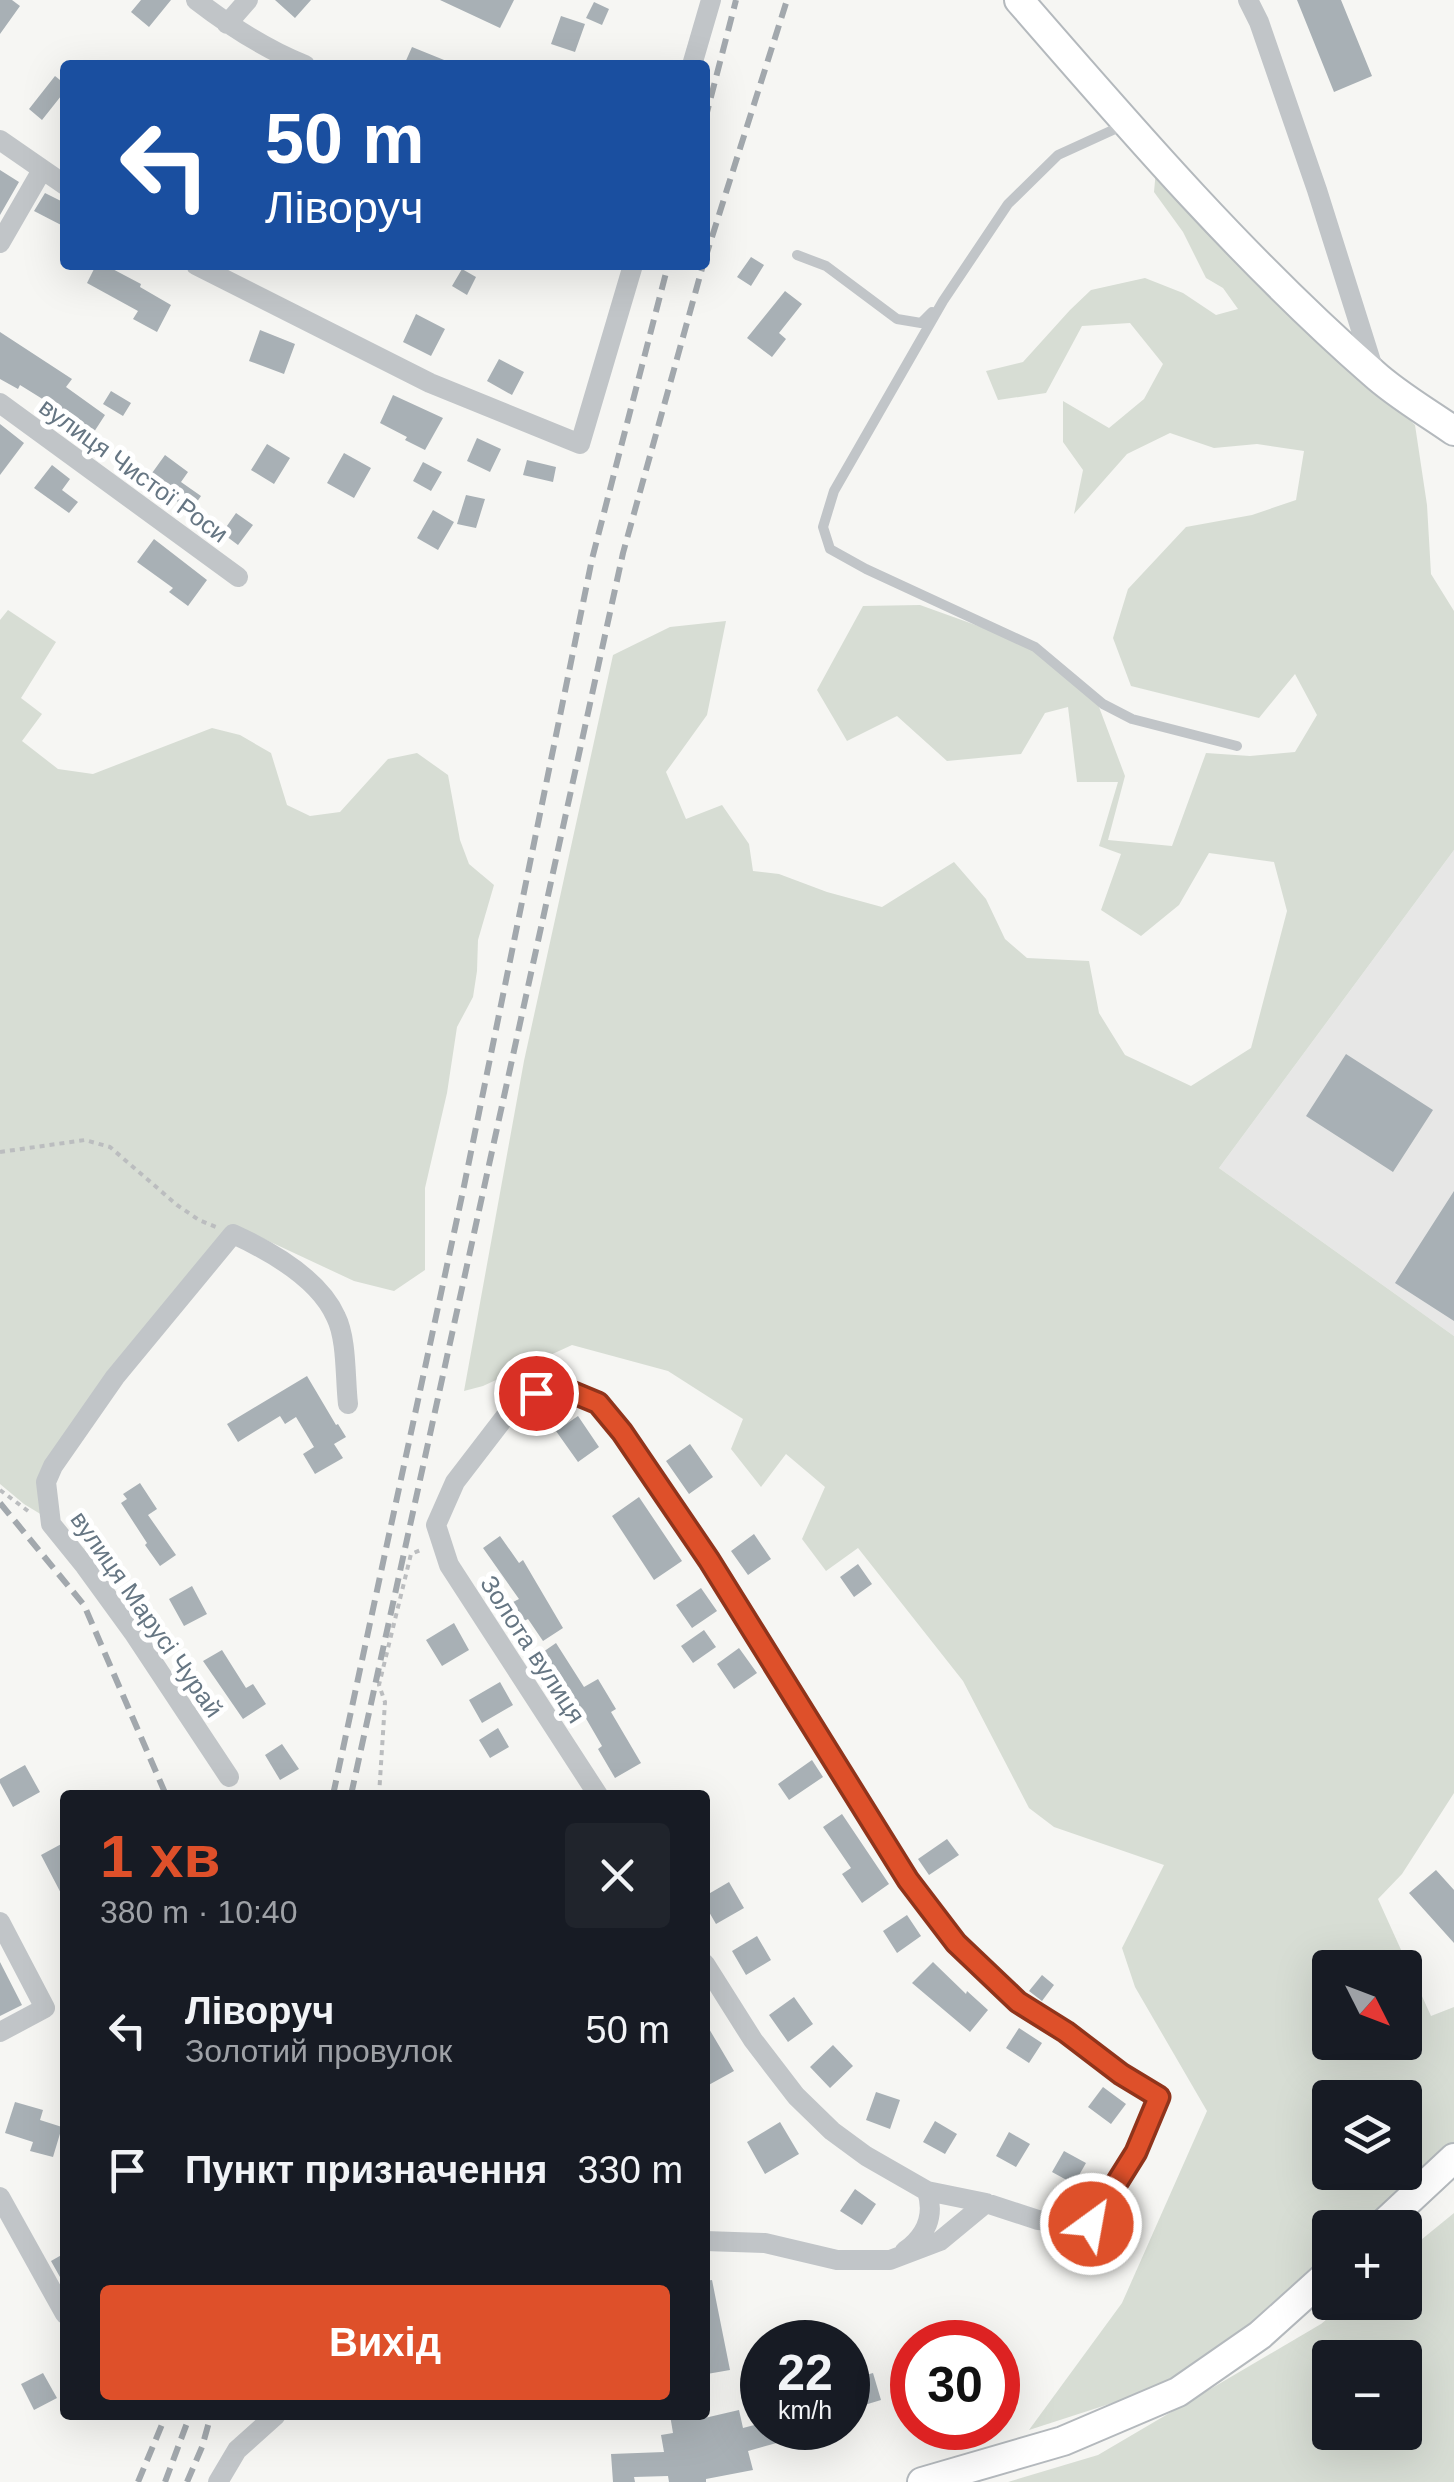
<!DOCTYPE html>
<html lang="uk">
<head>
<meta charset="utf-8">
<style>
	:root { --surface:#171b24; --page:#20242c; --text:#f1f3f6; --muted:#9ea1a6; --accent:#de502a }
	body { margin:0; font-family:Arial,sans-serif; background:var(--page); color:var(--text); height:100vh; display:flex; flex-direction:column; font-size:38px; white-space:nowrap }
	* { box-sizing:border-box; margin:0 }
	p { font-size:32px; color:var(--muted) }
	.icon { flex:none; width:55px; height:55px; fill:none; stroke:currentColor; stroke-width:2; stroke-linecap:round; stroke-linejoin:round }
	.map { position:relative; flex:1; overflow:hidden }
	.sheet { position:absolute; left:60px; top:1790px; width:650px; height:630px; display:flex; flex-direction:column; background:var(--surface); border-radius:10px; box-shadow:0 10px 40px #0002 }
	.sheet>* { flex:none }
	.guide { position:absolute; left:60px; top:60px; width:650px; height:210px; border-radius:10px; box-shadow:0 10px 40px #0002; background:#1a4fa0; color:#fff; overflow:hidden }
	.needle { width:65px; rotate:132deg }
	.tools { position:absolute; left:1312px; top:1950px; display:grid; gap:20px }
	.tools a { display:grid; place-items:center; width:110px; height:110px; border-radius:10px; background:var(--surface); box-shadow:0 10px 40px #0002; font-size:50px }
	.speed { position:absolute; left:740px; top:2320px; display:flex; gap:20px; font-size:50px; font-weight:700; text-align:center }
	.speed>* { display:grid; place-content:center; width:130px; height:130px; border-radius:50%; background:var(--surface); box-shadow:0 10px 40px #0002; line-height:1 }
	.speed small { font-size:25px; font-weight:400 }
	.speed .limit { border:15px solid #d22; background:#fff; color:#111 }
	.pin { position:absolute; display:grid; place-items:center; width:85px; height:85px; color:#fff; margin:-42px; border:5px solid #fff; border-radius:50%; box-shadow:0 2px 10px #0007 }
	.me { position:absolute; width:110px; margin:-55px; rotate:32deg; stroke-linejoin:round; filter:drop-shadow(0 0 8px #0008) }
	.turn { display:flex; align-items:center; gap:35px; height:210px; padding:0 40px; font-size:45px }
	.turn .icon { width:130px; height:130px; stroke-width:2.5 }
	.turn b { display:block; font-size:70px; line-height:85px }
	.round { display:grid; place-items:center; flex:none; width:105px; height:105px; border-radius:10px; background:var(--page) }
	.summary { display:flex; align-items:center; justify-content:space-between; height:170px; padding:0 40px }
	h1 { font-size:60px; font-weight:600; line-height:75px; color:var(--accent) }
	.button { display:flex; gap:20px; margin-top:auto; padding:20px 40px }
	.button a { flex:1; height:115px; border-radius:10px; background:var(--accent); color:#fff; font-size:40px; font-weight:600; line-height:115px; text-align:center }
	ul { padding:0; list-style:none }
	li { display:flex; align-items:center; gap:30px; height:140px; padding:0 40px }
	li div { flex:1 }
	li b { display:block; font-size:38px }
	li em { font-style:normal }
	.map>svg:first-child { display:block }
</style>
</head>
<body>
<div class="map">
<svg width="1454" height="2482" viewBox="0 0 1454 2482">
	<rect width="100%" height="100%" fill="#f6f6f3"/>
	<path fill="#e7e7e6" d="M1454,850V1336L1219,1168Z"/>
	<path fill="#d7ddd4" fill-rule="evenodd" d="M1156,170L1250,265L1415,425L1427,505L1431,574L1454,611V850L1219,1168L1454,1336V1793L1402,1874L1378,1899L1431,2016L1454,2007V2142L1359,2227L1330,2228V2254L1251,2325L1165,2386L1029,2430L1122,2303L1207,2111L1135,1987L1122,1948L1164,1865L1054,1827L1029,1808L963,1681L858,1548L826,1571L802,1539L825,1487L786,1454L761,1487L731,1449L743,1419L668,1371L572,1345L483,1386L464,1391L524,1061L613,655L670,627L726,621L707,715L666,772L686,819L722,805L749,844L753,871L779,874L827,892L882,907L954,862L986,899L1005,939L1027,958L1089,961L1099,1013L1125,1055L1191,1086L1251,1048L1287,911L1274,862L1209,853L1179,905L1141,936L1101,910L1121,854L1099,846L1118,782H1077L1068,707L1045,713L1021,754L947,761L897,716L847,741L817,690L863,606L920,605L1034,646L1096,699L1125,776L1108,840L1172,846L1206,753L1250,756L1295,752L1317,715L1295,674L1259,718L1131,686L1113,638L1128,589L1186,527L1252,515L1296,500L1304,451L1257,444L1214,448L1170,433L1127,454L1074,514L1083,470L1063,442V401L1109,428L1144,399L1163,364L1130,323L1082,326L1046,393L998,400L986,371L1023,362L1070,310L1091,290L1145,278L1183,293L1216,315L1238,309L1223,288L1206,278L1183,232L1154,192ZM1330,1968H1405V2042H1330ZM1330,2098H1405V2172H1330Z
		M8,610L56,642L21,698L42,714L22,741L58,769L93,774L212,728L240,735L271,753L287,805L310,816L340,812L388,759L417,753L448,775L460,840L469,864L494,885L478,940L477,971L473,997L457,1027L447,1093L425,1188V1270L394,1291L354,1281L234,1225L50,1464L42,1515L24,1504L0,1484V620Z
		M1454,2213V2482H1008L1098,2455L1321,2324L1346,2303L1405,2302V2253ZM1330,2358H1405V2432H1330Z"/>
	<path fill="#a8b0b5" d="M0,0H12L20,6L0,34Z
		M141,0H171L149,27L131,12Z
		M275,0H311L295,18Z
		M440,0H514L500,28Z
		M1297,0H1341L1372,76L1334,92Z
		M594,2L609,9L602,25L586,18Z
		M561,16L585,24L575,52L551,44Z
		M412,47L454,64V65H404Z
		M55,76L65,84V91L42,120L29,109Z
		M0,170L19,182L0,215Z
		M45,193L65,203V227L34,211Z
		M751,257L764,265L751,286L737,277Z
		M96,265H105L141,284L140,287L171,305L157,332L133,319L138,311L87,283Z
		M462,269L476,277L467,295L452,286Z
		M785,291L802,304L779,333L786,339L772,357L747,338Z
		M416,314L445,329L431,356L403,342Z
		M260,330L295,344L284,374L249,361Z
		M0,332L72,379L66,387L105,415L92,435L71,421L73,418L20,385L18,389L0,379Z
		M499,359L524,372L512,395L487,381Z
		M111,391L131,403L123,416L103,404Z
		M393,395L443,418L425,450L405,440L407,437L380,423Z
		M0,424L24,443L0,475Z
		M477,438L501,449L490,472L467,461Z
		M267,444L290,458L274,484L251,470Z
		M344,453L371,468L354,498L327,483Z
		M165,455L188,472L181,482L201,496L188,515L175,506L178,502L147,480Z
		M527,460L556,467L553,482L523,475Z
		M423,462L442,472L431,491L413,481Z
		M52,465L70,479L62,490L78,502L69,513L34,488Z
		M466,495L485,499L476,528L457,524Z
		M433,510L454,522L438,550L417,538Z
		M236,513L253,525L238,545L222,533Z
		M154,539L207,580L188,606L169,592L173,588L137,562Z
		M1346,1054L1433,1110L1393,1172L1306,1116Z
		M1454,1191V1321L1395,1283Z
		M307,1376L336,1425L338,1424L346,1437L334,1444L343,1458L315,1474L303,1454L314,1447L296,1417L285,1424L280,1416L238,1442L227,1424Z
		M578,1416L599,1447L578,1462L556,1431Z
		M690,1444L713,1477L689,1494L666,1461Z
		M140,1483L157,1509L148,1515L176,1555L160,1566L145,1545L147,1543L121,1503L127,1499L123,1494Z
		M639,1497L682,1561L654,1580L612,1516Z
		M754,1534L771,1559L748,1575L731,1551Z
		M500,1536L519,1563L523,1560L563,1628L543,1641L528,1619L524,1621L513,1602L519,1599L483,1548Z
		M858,1564L872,1584L854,1597L840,1577Z
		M192,1586L207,1614L184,1626L169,1599Z
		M701,1588L717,1611L692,1628L676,1605Z
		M454,1623L469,1650L442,1666L426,1640Z
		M704,1630L716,1647L693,1663L681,1646Z
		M556,1643L584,1687L598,1679L616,1709L611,1712L641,1763L615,1778L598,1749L602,1746L559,1672L557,1673L543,1652Z
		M739,1648L757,1673L734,1689L717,1664Z
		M222,1650L246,1688L253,1684L266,1704L243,1719L203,1661Z
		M500,1682L513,1705L482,1723L469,1700Z
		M498,1728L509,1747L490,1758L479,1740Z
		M282,1744L299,1769L280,1780L265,1755Z
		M812,1760L823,1777L789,1800L778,1784Z
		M25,1765L40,1792L13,1807L0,1783V1779Z
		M842,1814L889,1884L862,1903L842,1874L851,1868L823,1827Z
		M947,1839L959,1855L929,1875L918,1859Z
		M65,1842V1901L41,1855Z
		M1436,1870L1454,1890V1943L1409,1893Z
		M729,1882L744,1908L716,1924L705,1905V1896Z
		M907,1915L921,1936L897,1953L883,1931Z
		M757,1936L771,1960L746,1975L732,1951Z
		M0,1962L22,2005L0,2016Z
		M933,1962L966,1994L967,1991L988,2010L970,2032L912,1983Z
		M1042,1975L1054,1985L1042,2001L1029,1991Z
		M794,1997L813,2024L788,2042L769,2015Z
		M705,2022L734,2071L705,2087Z
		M1019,2028L1042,2043L1029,2063L1006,2048Z
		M833,2045L853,2066L830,2088L810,2067Z
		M1103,2087L1126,2104L1111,2124L1088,2107Z
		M876,2092L900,2100L890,2129L866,2120Z
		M15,2102L43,2110L40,2120L62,2127L53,2157L30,2151L33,2142L5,2133Z
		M935,2121L957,2134L945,2154L923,2142Z
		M780,2122L799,2154L765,2174L747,2142Z
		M1009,2132L1030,2144L1016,2167L996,2156Z
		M1064,2151L1086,2163L1074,2184L1052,2172Z
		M855,2189L876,2204L862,2225L840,2211Z
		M65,2253V2286L51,2261Z
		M712,2280L730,2370L707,2374L705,2281Z
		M43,2373L57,2398L34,2410L21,2384Z
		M873,2373L881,2400L848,2410V2380Z
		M739,2410L743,2428L762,2423V2428H780L784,2441L748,2451L753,2470L706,2479V2482H669L668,2476L634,2477L635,2482H613L611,2454L664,2452L661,2435L673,2433L670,2415H695L696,2420Z"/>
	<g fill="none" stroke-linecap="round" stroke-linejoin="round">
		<g stroke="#b4b9bd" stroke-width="32">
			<path id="secondary" d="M1019,0C1131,129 1244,260 1373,373C1397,395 1427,412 1454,431
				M1379,2228L1454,2158
				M922,2482L1063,2441L1178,2392L1260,2335L1330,2272"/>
		</g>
		<path stroke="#bbbdbf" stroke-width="4" stroke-dasharray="5 5" stroke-linecap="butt" d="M0,1152L85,1140L110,1147L177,1205L199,1220L216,1227
			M0,1490L32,1514
			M379,1795L385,1702L379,1685L411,1554L423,1549"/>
		<path stroke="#c1c5c8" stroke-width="10" d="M1126,124L1058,155L1008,204L943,301L834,491L823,527L830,549L866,569L1035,647L1103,704L1132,719L1237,746
			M797,255L826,266L897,319L921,323L932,312"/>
		<path stroke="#c1c5c8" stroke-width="20" d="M196,0C231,27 265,49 305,65
			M1248,0L1259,22L1317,190L1375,374
			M227,24L248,0
			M692,65L711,0
			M0,140L65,185
			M0,243L42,170
			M196,265L430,383L580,444L633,265
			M0,403L238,577
			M229,1777L133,1632L85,1566L51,1524L46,1482L53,1466L115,1377L233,1234C270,1251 319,1278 336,1317C347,1339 345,1378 348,1404
			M598,1795L449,1565L436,1525L455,1482L511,1409L537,1393L569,1391L598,1403L622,1433L709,1561L908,1880L956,1943L1018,2002L1066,2032L1121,2074L1159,2097L1136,2152L1091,2224L1038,2220L986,2203L927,2191L866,2156L832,2131L796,2096L753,2040L705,1964
			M0,1922L45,2008L0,2032
			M0,2197L65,2314
			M705,2241L765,2243L837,2260H890L940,2241L986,2203
			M905,2251C926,2236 935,2216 927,2191
			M218,2482L237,2450L276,2415"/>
		<use href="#secondary" stroke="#fff" stroke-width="28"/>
		<path stroke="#a2a8ad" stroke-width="6" stroke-dasharray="15 8" stroke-linecap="butt" d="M705,120L736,0
			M705,259L787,0
			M0,1503L84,1605L166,1795
			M333,1795L463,1191L592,559L668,265
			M351,1795L623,553L703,265
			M138,2482L166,2415
			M165,2482L190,2415
			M187,2482L202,2447L211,2415"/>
	</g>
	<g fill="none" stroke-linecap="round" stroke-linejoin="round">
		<g stroke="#90341b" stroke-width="25">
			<path id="route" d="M536,1393L569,1391L598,1403L622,1432L709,1560L908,1880L956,1943L1018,2002L1066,2032L1121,2074L1159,2097L1136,2152L1091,2224"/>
		</g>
		<use href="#route" stroke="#de502a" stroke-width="18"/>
	</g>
	<g text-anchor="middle" stroke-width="10" stroke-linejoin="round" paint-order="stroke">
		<g font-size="25" fill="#667683" stroke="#fff">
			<text transform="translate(134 470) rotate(36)" y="9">вулиця Чистої Роси</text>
			<text transform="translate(147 1614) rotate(55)" y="9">вулиця Марусі Чурай</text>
			<text transform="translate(533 1649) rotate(57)" y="9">Золота вулиця</text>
		</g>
	</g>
</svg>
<div class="tools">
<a><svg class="needle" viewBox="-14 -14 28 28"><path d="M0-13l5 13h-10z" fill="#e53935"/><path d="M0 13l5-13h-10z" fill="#9ea1a6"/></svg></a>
<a><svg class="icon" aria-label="layers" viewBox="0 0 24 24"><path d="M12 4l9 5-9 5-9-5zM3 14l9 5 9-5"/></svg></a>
<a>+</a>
<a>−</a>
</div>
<div class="speed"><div>22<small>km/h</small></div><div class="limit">30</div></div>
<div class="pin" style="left:536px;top:1393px;background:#d93025"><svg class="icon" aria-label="arrive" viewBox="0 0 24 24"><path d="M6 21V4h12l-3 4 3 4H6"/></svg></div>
<svg class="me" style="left:1091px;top:2224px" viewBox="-20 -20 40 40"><circle r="17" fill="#de502a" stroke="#fff" stroke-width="3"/><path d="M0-11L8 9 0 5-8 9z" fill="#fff"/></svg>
<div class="guide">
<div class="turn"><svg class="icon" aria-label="left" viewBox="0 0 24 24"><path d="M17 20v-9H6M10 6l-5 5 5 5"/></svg><div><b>50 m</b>Ліворуч</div></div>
</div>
<section class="sheet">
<div class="summary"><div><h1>1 хв</h1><p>380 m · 10:40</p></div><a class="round"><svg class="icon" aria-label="close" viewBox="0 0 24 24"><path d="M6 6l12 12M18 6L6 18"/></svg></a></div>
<ul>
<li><svg class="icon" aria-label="left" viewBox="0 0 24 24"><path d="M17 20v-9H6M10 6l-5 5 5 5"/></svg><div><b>Ліворуч</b><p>Золотий провулок</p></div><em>50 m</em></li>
<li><svg class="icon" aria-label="arrive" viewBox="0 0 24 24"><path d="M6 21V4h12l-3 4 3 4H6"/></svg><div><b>Пункт призначення</b></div><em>330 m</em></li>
</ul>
<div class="button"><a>Вихід</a></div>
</section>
</div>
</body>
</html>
